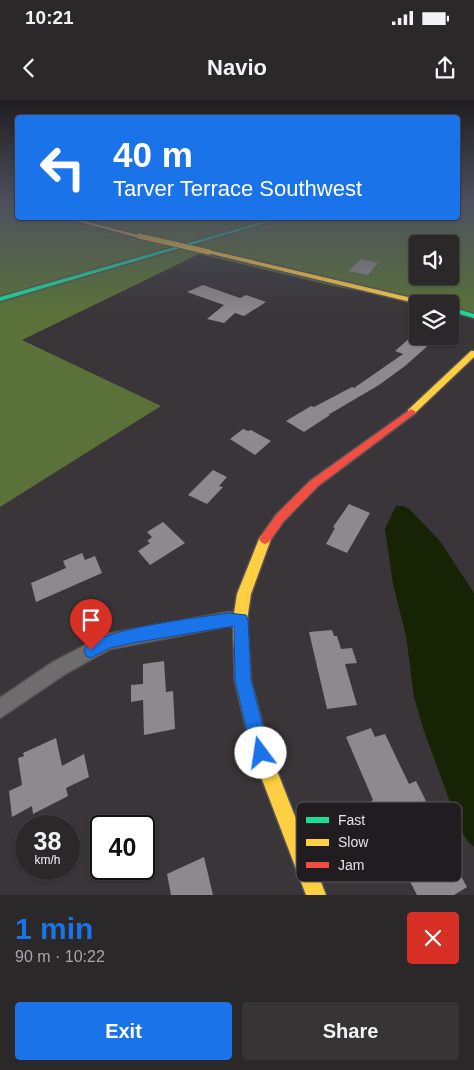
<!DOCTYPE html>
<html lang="en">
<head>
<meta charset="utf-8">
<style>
	:root { --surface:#2b282a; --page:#373436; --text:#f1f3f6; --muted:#a6a6a8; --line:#474447; --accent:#1a73e8 }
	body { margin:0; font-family:Arial,sans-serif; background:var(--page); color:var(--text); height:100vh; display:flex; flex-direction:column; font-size:19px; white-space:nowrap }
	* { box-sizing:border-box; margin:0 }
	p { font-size:16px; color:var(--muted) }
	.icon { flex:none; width:28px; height:28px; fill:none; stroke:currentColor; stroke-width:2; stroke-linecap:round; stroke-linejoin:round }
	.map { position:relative; height:795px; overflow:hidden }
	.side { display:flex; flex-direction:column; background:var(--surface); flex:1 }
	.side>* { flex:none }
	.hud { position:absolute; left:15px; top:15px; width:445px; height:105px; border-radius:5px; box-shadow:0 1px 4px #0004,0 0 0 1px var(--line); background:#1a73e8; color:#fff; overflow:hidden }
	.controls { position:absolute; left:409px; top:135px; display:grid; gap:10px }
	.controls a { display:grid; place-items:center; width:50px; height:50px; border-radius:5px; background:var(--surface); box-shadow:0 1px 4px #0004,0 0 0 1px var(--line); font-size:25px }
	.speed { position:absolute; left:15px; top:715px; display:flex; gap:10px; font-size:25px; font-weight:700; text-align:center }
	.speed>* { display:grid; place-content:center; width:65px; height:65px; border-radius:50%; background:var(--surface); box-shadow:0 1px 4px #0004,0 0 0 1px var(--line); line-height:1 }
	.speed small { font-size:12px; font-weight:400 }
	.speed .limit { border:2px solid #111; border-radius:8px; background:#fff; color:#111 }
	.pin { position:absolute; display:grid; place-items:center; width:42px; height:42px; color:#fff; margin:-51px -21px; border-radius:50% 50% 50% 0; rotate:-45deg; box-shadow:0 0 5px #0007 }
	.pin .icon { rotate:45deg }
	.me { position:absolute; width:55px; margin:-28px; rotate:346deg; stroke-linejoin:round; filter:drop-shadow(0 0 4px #0008) }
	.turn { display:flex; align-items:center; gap:18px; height:105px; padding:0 15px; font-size:22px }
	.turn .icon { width:65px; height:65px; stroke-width:2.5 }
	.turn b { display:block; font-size:35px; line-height:42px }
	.round { display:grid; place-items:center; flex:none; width:52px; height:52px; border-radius:5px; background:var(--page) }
	.overview { display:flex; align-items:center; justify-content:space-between; height:85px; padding:0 15px }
	h1 { font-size:30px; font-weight:700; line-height:38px; color:var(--accent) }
	.cta { display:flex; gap:10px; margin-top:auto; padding:10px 15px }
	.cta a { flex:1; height:58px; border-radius:5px; background:var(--accent); color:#fff; font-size:20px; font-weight:700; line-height:58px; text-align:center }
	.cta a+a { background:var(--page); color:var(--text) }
	.status { display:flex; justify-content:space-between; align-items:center; height:35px; padding:0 25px; background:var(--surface); direction:ltr }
	.status svg { height:14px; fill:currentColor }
	header { display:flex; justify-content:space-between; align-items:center; height:65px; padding:0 15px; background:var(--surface); font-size:22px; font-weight:700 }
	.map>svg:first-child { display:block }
</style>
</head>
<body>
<div class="status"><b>10:21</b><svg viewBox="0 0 49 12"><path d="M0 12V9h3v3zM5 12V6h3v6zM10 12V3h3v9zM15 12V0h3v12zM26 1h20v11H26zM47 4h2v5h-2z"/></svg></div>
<header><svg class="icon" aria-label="back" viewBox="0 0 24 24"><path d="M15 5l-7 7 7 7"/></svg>Navio<svg class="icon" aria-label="share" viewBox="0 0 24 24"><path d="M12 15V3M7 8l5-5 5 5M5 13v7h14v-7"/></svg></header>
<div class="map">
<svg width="474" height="795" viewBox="0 0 474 795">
	<rect width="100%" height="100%" fill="#393538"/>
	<path fill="#5a7239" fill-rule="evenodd" d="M458,103H474V215L450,210V204H423L329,185L199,154L22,240L161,306L0,407V106L12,104L17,106L18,118L48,119L458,118ZM418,144H450V176H418Z"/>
	<path fill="#172305" d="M396,406H403L409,409L440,441L474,493V747L468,742L460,729L424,631L414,597L406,536L393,484L385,429Z"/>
	<path fill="#8d898c" d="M361,159L378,163L368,175L349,171Z
		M203,185L240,198L246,195L266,202L244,216L235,213L224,223L207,219L224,205L187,192Z
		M412,236H439L405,266L379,285L328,315H330L304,332L286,321L311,306L314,307L352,287L354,288L403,254L395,251Z
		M243,329L248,331L251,330L271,341L255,355L230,339Z
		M213,370L227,377L219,386L223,387L207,404L188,395Z
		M349,404L370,413L347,453L326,444L335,428L333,427Z
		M163,422L185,443L150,465L138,451L150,443L147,441L152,437L147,432Z
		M82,453L85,460L95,456L102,473L36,502L31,483L66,468L63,461Z
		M332,530L334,536H337L341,549L352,548L357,563L345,564L357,605L327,609L309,532Z
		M164,561L166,592L173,591L175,629L144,635L143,600L131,602V585L143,584V564Z
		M371,628L375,637L385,634L409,684L416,681L426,701L379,720L371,701L373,700L346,637Z
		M56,638L62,666L84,654L89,677L66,688L68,696L33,714L32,706L12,717L9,691L22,685L18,658L24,656L23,653Z
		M423,734L442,761L450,756L467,787L454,795H417L394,751Z
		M204,757L213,795H171L167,774Z"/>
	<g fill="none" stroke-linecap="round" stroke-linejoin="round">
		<g stroke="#585457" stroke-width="3">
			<path id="street" d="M229,512L246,515L248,520L246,525L240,527L229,526L110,549L65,574L0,618V598L53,562L107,534Z"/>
		</g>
		<g stroke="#585457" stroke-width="3">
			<path id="fast" d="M276,118H282L0,201V197Z
				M450,207L474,214V218L450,211Z"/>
		</g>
		<g stroke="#585457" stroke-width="3">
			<path id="slow" d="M66,118H72L142,136L139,138Z
				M209,150L429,202L432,204H419L207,153Z
				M471,251H474V257L414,314H408V310Z
				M265,434L269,436L271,439L251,494L247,520L251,581L270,653L326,795H306L252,653L235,581L233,520L237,494L259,439L261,436Z"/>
		</g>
		<g stroke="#585457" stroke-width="3">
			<path id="jam" d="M411,309L416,312L414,314L318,386L284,421L269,442L265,444L261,442L259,439L261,436L276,415L310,381Z"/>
		</g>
		<use href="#street" fill="#6f6c6e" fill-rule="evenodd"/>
		<use href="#fast" fill="#16e098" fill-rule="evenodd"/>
		<use href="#slow" fill="#ffcf43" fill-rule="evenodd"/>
		<use href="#jam" fill="#f24e42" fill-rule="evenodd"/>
		<g stroke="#585457" stroke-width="6" stroke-linecap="butt">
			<path id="slow-bridge" d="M139,136L209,152"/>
		</g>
		<use href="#slow-bridge" stroke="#ffcf43" stroke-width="5"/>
	</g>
	<linearGradient id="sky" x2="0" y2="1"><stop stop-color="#1f1d1f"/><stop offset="0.48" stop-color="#4e515e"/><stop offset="1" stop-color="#4e515e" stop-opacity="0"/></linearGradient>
	<rect width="474" height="215" fill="url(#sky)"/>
	<path fill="#1a73e8" stroke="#114b97" d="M229,513L246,515L248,520L251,580L270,653L267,659L261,661L255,659L252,653L235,580L234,526L138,542L110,548L91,558L86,556L84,550C93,529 203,517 229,513Z"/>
	<rect x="296" y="702" width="166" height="80" rx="8" fill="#201c1f" stroke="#5b575a" stroke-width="1"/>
	<rect x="306" y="717" width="23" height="6" fill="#16e098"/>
	<rect x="306" y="739" width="23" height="7" fill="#ffcf43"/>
	<rect x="306" y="762" width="23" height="6" fill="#f24e42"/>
	<g font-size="14" fill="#e5e0e4">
		<text x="338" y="725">Fast</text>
		<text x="338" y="747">Slow</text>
		<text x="338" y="770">Jam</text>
	</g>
</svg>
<div class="controls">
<a><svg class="icon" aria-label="sound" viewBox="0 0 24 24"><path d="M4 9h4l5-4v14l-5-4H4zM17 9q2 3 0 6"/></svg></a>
<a><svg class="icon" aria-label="layers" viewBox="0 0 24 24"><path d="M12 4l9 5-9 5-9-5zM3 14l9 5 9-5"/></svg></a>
</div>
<div class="speed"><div>38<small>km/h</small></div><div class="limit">40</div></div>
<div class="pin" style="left:91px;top:550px;background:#d93025"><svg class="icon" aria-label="arrive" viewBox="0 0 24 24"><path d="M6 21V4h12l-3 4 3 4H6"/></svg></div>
<svg class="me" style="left:261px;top:653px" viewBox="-20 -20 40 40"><circle r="19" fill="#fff"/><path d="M0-13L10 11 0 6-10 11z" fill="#1a73e8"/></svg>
<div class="hud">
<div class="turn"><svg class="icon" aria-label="left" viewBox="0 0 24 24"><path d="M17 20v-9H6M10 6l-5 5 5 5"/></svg><div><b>40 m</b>Tarver Terrace Southwest</div></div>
</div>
</div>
<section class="side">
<div class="overview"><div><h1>1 min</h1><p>90 m · 10:22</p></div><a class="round" style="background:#d93025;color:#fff"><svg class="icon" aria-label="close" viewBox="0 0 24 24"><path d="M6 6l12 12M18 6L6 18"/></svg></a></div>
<div class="cta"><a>Exit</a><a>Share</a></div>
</section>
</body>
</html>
